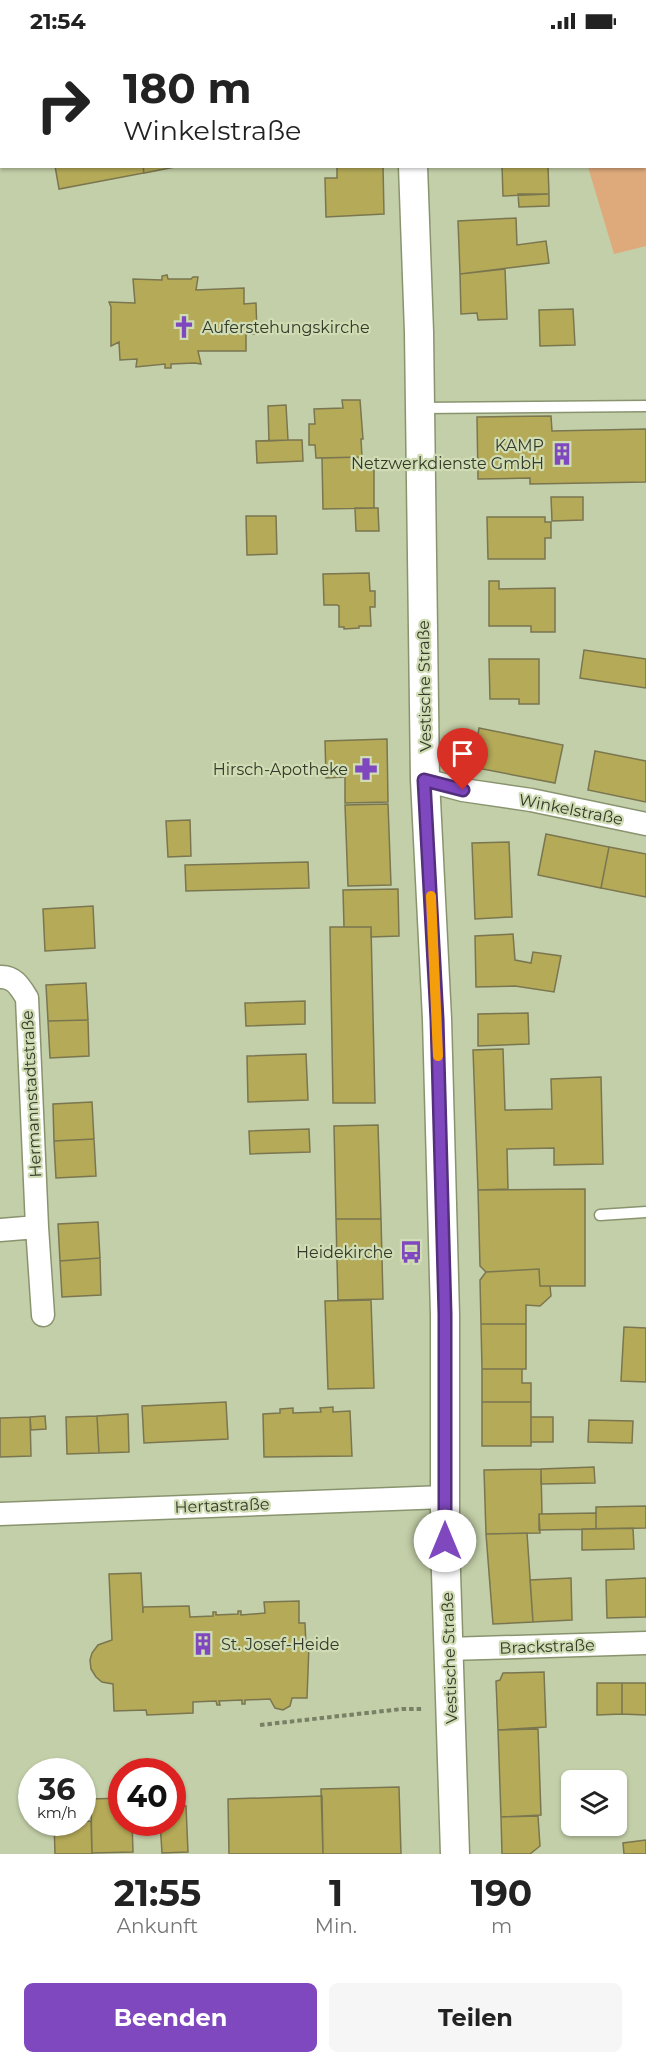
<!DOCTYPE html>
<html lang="de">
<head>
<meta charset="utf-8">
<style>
	:root { --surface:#fff; --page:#f6f6f6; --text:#222; --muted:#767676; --accent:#7f48bf }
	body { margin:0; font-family:Montserrat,sans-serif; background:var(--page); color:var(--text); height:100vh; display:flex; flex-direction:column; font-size:22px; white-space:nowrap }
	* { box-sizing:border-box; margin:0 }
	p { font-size:20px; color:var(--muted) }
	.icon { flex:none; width:33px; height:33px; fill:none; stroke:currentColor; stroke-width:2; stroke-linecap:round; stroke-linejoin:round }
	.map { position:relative; height:1812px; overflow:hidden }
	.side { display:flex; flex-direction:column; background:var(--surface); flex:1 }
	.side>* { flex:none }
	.top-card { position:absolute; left:0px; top:0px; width:646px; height:126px; box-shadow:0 2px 4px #0004; background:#fff; color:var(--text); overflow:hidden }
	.controls { position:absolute; left:561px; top:1728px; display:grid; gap:12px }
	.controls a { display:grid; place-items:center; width:66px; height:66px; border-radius:9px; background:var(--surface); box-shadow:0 2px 4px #0004; font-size:30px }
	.speed { position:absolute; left:18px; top:1716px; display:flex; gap:12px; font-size:30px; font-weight:700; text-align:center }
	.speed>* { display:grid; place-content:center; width:78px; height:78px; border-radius:50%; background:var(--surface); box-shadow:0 2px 4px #0004; line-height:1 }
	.speed small { font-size:15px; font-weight:400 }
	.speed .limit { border:9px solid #d22; background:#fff; color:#111 }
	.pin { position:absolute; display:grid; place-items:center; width:51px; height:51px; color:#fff; margin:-62px -26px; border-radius:50% 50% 50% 0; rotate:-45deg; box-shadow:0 0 6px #0007 }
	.pin .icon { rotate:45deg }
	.me { position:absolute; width:66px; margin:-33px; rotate:0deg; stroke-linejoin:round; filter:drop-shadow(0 0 4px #0008) }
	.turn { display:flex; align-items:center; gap:21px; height:126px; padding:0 24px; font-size:27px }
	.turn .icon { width:78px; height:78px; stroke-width:2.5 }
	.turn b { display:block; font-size:42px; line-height:51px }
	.eta { display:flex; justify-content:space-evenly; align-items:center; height:102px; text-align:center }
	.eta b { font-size:36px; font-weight:700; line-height:42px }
	.button { display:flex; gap:12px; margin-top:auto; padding:12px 24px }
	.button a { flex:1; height:69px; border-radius:9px; background:var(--accent); color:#fff; font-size:24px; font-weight:700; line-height:69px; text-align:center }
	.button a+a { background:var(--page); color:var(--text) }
	.status { display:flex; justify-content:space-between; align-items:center; height:42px; padding:0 30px; background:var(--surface); direction:ltr }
	.status svg { height:16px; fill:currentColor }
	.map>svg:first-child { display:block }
</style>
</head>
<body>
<div class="status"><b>21:54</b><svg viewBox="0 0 49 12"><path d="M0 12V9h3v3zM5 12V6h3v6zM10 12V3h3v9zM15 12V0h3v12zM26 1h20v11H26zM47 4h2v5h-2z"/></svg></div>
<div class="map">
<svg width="646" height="1812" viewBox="0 0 646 1812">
	<rect width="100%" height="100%" fill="#c3cfa8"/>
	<path fill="#deaa7c" d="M551,0H646V204L614,212L588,125L645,124V2Z"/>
	<path fill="#b5aa58" stroke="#7a7650" stroke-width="1.5" d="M331,0H370V2H332Z
		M454,0H542V2H454Z
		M55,124H143L144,131L59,147Z
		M143,124H180L144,131Z
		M337,124H383L384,172L326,175L325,136H337Z
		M502,124H548L549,152L503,154Z
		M518,152H549V164L519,165Z
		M516,176L517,203L546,199L549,221L460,232L458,179Z
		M505,227L507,277L478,278L477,271L461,272L460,232Z
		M167,233L168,237H191L193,235H198L196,248L244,246V262L256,261L257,292H246V309H198L201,322L195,321L171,322V326H165V322L136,325L137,317L120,318L119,300L111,304V265L109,260L135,261L133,237L162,238V234Z
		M573,267L575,303L540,304L539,268Z
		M342,358H360L363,397H361L362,415L316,416L315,403H309V382H315L314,367L343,366Z
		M286,363L288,398L269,399L268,364Z
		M551,374L552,389L646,387V440L530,442V436L478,437L477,375Z
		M288,398H302L303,419L257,421L256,399Z
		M362,415V425L374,426V466L323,467L322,416Z
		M551,455H583V478L552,479Z
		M355,466H378L379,489H356Z
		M246,474H276L277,512L247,513Z
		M487,475H545V480H551V496H545V517H488Z
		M369,531L370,549H375V565H370L371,584H359V586L344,587V585H339V564L337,563H324L323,532Z
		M489,539H499V547L555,546V590H531V584H489Z
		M584,608L646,617V646L580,636Z
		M489,617H539V662H519V657H490Z
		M479,686L563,703L555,741L472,725Z
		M387,697L388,760L345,761V735L326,736L325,699Z
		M595,709L646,719V760L588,748Z
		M388,762L391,843L348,844L345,763Z
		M190,778L191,814L168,815L166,779Z
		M546,792L609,805L601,846L538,833Z
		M509,800L512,875L475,877L472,801Z
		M609,805L646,812V855L601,846Z
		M308,820L309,846L186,849L185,823Z
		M398,847L399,894L371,895V885H344L343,848Z
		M93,864L95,906L45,909L43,867Z
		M330,885H371L375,1061H333Z
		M513,892L515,918L531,921L533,910L561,914L554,950L515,944L476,945L475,894Z
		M86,941L88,978L48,979L46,943Z
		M305,959V982L246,984L245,961Z
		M528,971L529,1002L478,1004V972Z
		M88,978L89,1014L50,1016L48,979Z
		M503,1007L505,1068L552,1067L551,1037L601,1035L603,1122L554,1123V1106L507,1107L508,1147L478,1148L473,1008Z
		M306,1012L308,1058L248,1060L247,1014Z
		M92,1060L94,1097L54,1099L53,1062Z
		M378,1083L381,1177H336L334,1084Z
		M309,1087L310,1110L250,1112L249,1089Z
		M94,1097L96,1134L56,1136L54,1099Z
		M585,1147V1244H540L539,1227L486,1230L480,1224L478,1148Z
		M336,1177H381L383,1257L338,1258Z
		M98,1180L100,1216L60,1219L58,1182Z
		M100,1216L101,1253L62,1255L60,1219Z
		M539,1227L540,1244H550L551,1254L540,1264L526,1263V1282H481L480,1238L486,1230Z
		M371,1258L374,1346L328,1347L325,1259Z
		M481,1282H526V1327H482Z
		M624,1285L646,1286V1340L621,1339Z
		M482,1327H522V1341H531V1360H482Z
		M226,1360L228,1397L144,1401L142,1364Z
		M482,1360H531V1404H482Z
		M333,1365V1370L350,1369L352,1414L264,1415L263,1372L280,1371V1367L293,1366V1371L321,1370L320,1366Z
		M128,1372L129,1410L99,1411L97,1374Z
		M45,1374L46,1387L31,1388L30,1375Z
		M97,1374L99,1411L67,1412L66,1375Z
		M30,1375L31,1414L0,1415V1376Z
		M531,1375H553V1400H531Z
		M589,1378L633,1379L632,1401L588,1400Z
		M594,1425L595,1441L541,1442V1427Z
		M541,1427L542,1472H539L540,1491L486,1492L484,1428Z
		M646,1464V1486L596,1487V1465Z
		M596,1471V1487L539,1488V1472Z
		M633,1486L634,1507L582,1508V1487Z
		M527,1491L533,1580L493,1582L486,1492Z
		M141,1531L143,1571V1565L189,1564L190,1575L213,1574V1570H216V1573L238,1572V1569H241V1573L265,1571L264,1560L299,1559V1581H305L306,1603H309L307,1656H292L290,1664L283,1668L275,1666L270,1657L245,1658V1662H242V1658L219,1659L220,1663H217L216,1659L193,1660V1671L147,1673L146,1668L114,1669L113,1642L102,1640L96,1635L91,1627L90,1618L92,1611L98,1603L112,1598L109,1532Z
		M571,1536L572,1578L533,1580L530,1538Z
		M646,1536V1575L607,1576L606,1538Z
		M544,1630L546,1685L498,1688L496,1639L500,1638L503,1631Z
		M597,1641H622V1672L597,1673Z
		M622,1641H646V1673L622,1672Z
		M538,1687L541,1773L501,1775L498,1688Z
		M399,1745L401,1812H323L321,1747Z
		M322,1754L323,1812H229L228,1757Z
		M122,1756V1780H132L133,1810L92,1811L91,1757Z
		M173,1764H186L188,1810L162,1811L160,1780H172Z
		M538,1774L540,1804L530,1812H502L501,1775Z
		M91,1779L92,1812H55L54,1781Z
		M646,1798V1812H624L623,1801Z"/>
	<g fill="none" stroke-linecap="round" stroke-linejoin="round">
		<g stroke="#89946f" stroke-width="13">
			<path id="service" d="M421,366L646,364
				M600,1173L646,1170"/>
		</g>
		<g stroke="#89946f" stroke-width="25">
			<path id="minor" d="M425,738L463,748L531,758L646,782
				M0,935C14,934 20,945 27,956L37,1185L43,1273
				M0,1188L37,1185
				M0,1472L445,1455
				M448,1607L646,1601"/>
		</g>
		<g stroke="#89946f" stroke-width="31">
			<path id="tertiary" d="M408,0V2
				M0,1L4,0
				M413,124L419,290L425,738L437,977L445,1273V1499L455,1812"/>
		</g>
		<path stroke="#788065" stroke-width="4" stroke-dasharray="4.5 3" stroke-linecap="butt" d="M260,1683L402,1667H422"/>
		<use href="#service" stroke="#fff" stroke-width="10"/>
		<use href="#minor" stroke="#fff" stroke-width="22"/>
		<use href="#tertiary" stroke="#fff" stroke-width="28"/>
	</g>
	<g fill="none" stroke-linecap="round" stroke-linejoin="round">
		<g stroke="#532f7c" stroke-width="15">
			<path id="route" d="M445,1499V1272L437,977L424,738L463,748"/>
		</g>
		<use href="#route" stroke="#7f48bf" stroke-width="10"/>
		<path stroke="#f59e0b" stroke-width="10" d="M431,854L438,1014"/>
	</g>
	<defs>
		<g id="church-bare" transform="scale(1.8)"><path d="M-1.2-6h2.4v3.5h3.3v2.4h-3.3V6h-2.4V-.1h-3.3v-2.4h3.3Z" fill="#7f48bf" stroke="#cfdcb4" stroke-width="2.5" paint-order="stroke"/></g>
		<g id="building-bare" transform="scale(1.8)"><path d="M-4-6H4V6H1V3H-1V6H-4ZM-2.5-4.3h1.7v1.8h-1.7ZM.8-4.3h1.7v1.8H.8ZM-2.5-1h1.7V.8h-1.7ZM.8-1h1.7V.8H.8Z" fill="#7f48bf" stroke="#cfdcb4" stroke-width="2.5" paint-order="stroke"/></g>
		<g id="pharmacy-bare" transform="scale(1.8)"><path d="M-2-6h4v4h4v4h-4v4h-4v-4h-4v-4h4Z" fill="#7f48bf" stroke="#cfdcb4" stroke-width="2.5" paint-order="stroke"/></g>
		<g id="bus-bare" transform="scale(1.8)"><path d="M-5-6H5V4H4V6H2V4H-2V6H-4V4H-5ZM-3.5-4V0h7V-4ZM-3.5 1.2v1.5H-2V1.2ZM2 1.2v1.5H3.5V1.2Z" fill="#7f48bf" stroke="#cfdcb4" stroke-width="2.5" paint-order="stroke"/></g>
	</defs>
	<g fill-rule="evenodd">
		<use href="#church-bare" x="184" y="285"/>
		<use href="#building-bare" x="562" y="412"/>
		<use href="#pharmacy-bare" x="366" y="727"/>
		<use href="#bus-bare" x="411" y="1210"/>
		<use href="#building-bare" x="203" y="1602"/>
	</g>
	<g text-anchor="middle" stroke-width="4.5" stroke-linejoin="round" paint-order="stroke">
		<g font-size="16" fill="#343929" stroke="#cfdcb4" text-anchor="end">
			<text x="202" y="291" text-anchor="start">Auferstehungskirche</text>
			<text x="544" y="409">KAMP<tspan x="544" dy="18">Netzwerkdienste GmbH</tspan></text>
			<text x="348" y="733">Hirsch-Apotheke</text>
			<text x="393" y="1216">Heidekirche</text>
			<text x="221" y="1608" text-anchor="start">St. Josef-Heide</text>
		</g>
		<g font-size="16" fill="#343929" stroke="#cfdcb4">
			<text transform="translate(424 644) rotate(-91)" y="6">Vestische Straße</text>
			<text transform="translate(571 767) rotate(11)" y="6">Winkelstraße</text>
			<text transform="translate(31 1052) rotate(-93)" y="6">Hermannstadtstraße</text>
			<text transform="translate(222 1463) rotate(-2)" y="6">Hertastraße</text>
			<text transform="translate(547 1604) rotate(-2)" y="6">Brackstraße</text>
			<text transform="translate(449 1616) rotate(-92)" y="6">Vestische Straße</text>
		</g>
	</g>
</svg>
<div class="controls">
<a><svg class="icon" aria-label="layers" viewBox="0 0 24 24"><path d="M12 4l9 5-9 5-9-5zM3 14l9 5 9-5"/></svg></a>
</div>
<div class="speed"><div>36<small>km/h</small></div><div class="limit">40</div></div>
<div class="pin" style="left:463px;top:748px;background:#d93025"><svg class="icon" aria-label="arrive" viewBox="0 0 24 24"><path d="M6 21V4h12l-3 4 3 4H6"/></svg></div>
<svg class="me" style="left:445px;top:1499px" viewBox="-20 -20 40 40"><circle r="19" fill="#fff"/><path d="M0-13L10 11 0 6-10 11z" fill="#7f48bf"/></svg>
<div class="top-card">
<div class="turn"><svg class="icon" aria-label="right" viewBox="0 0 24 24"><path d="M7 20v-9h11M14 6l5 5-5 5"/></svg><div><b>180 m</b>Winkelstraße</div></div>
</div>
</div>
<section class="side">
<div class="eta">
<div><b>21:55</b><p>Ankunft</p></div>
<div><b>1</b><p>Min.</p></div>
<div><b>190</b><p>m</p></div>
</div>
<div class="button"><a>Beenden</a><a>Teilen</a></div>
</section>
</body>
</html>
